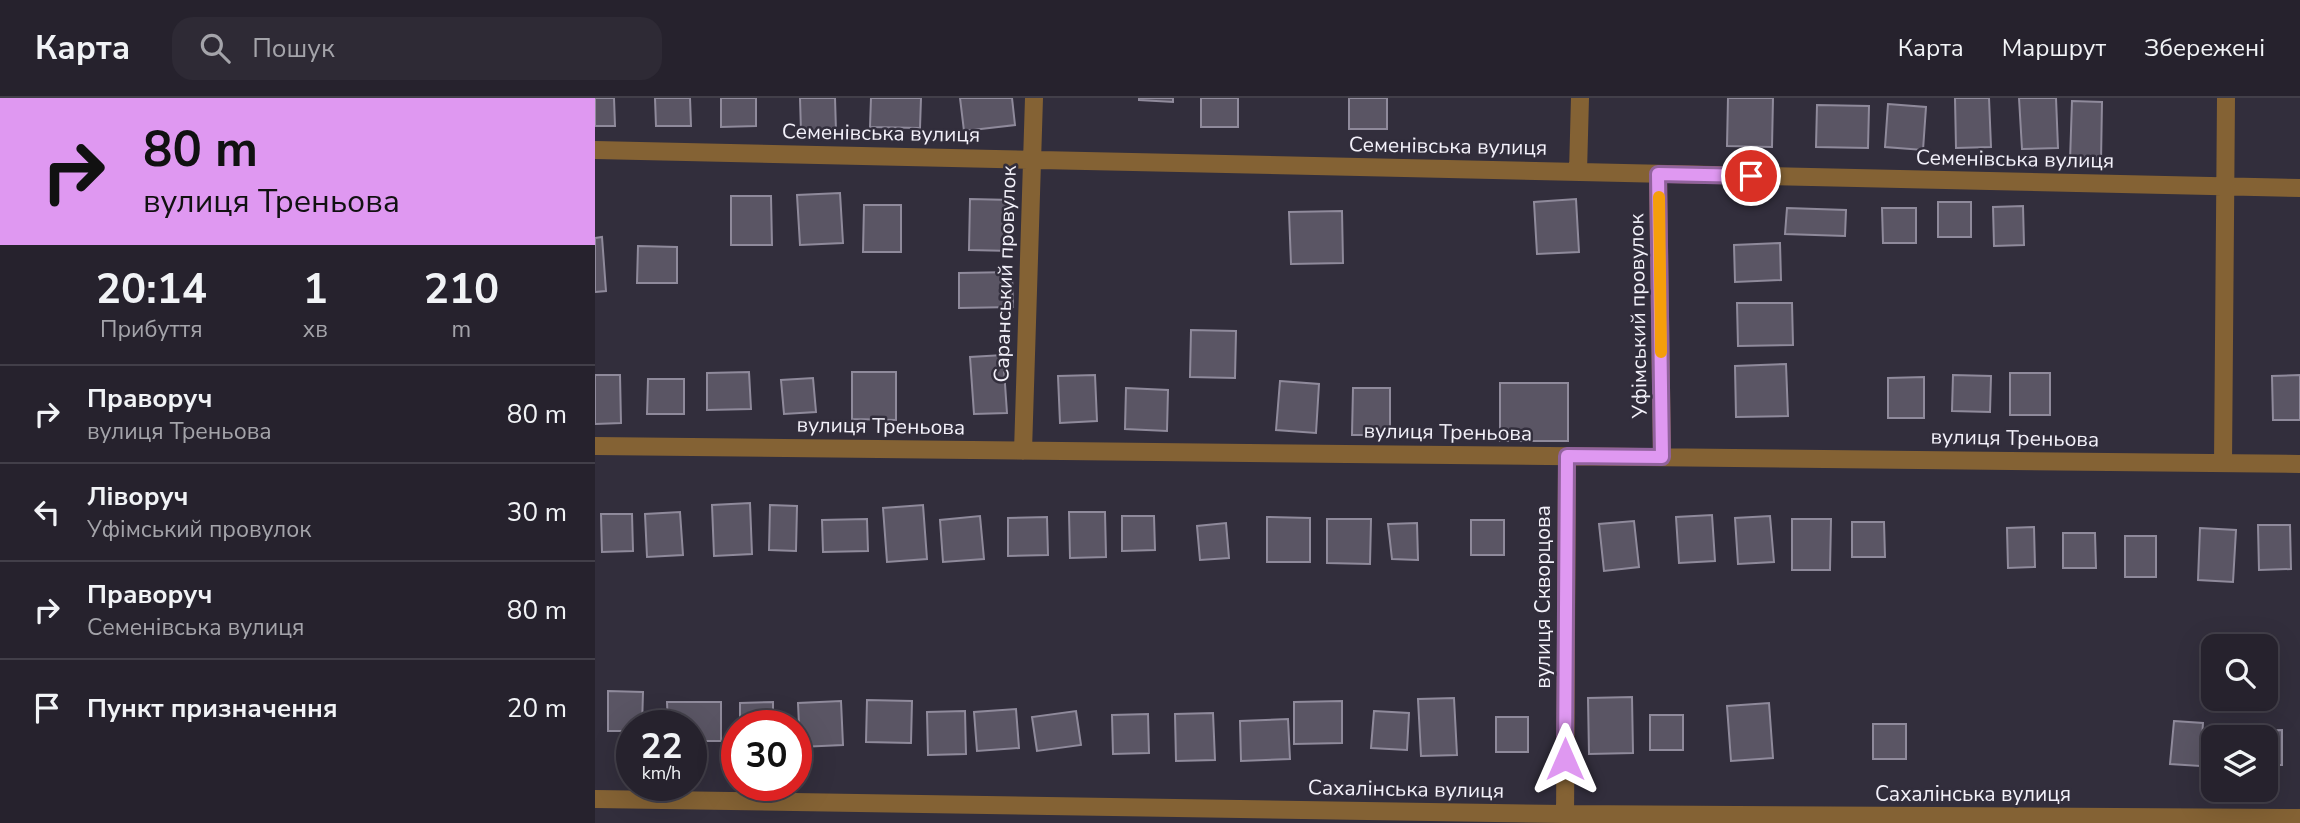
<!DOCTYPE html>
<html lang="uk">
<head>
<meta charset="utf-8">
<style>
	:root { --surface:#26222d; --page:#2e2a35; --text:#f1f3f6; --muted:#a4a4aa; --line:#423f49 }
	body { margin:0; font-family:"Nunito Sans",sans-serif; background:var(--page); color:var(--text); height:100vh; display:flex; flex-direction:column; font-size:26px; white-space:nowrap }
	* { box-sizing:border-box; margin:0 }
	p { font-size:23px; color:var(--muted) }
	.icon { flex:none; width:38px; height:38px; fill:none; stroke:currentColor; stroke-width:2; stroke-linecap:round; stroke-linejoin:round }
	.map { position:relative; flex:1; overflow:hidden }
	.details { display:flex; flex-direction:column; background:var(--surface); width:595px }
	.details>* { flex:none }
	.hud { background:#df98f1; color:#111; overflow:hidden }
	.buttons { position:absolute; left:1606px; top:536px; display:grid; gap:14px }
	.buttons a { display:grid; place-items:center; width:77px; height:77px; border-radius:14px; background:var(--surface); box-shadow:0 7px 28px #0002,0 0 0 2px var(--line); font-size:35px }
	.speed { position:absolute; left:21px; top:612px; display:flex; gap:14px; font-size:35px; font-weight:700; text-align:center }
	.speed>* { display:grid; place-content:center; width:91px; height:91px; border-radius:50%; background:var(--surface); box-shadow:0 7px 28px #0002,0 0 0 2px var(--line); line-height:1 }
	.speed small { font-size:18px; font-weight:400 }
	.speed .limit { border:10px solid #d22; background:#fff; color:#111 }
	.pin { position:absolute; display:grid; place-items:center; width:60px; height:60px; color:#fff; margin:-30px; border:4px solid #fff; border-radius:50%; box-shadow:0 2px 7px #0007 }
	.me { position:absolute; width:77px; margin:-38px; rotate:0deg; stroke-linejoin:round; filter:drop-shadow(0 0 5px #0008) }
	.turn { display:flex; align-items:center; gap:24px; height:147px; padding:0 28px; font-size:32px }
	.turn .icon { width:91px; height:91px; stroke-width:2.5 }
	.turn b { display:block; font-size:49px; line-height:60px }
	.eta { display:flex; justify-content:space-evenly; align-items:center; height:119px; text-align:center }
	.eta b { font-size:42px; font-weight:700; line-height:49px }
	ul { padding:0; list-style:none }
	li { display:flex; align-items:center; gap:21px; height:98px; padding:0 28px; border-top:2px solid var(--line) }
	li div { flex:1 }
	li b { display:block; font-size:26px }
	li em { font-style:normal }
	header { display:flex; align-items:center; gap:42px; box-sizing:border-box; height:98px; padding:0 35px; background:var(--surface); border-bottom:2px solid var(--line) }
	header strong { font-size:33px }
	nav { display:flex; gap:38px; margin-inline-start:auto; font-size:24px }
	.search { width:490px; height:63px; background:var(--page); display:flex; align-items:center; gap:18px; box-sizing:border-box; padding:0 24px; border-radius:21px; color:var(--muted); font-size:26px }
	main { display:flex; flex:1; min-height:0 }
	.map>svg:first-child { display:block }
</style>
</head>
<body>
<header>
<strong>Карта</strong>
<div class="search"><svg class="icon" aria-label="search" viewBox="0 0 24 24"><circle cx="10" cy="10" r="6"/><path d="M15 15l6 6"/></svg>Пошук</div>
<nav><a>Карта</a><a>Маршрут</a><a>Збережені</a></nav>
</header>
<main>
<section class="details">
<div class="hud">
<div class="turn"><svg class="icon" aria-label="right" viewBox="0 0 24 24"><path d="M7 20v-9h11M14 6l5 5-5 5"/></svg><div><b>80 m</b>вулиця Треньова</div></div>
</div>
<div class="eta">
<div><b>20:14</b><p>Прибуття</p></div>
<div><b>1</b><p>хв</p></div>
<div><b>210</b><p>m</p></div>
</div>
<ul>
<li><svg class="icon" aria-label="right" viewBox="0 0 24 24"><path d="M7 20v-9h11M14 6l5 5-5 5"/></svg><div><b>Праворуч</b><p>вулиця Треньова</p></div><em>80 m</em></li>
<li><svg class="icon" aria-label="left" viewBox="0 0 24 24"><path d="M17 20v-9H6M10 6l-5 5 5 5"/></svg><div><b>Ліворуч</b><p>Уфімський провулок</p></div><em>30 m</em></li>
<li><svg class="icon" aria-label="right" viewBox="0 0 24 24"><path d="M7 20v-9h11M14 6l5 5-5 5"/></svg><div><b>Праворуч</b><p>Семенівська вулиця</p></div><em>80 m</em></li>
<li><svg class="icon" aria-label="arrive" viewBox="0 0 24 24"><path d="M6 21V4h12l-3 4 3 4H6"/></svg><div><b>Пункт призначення</b></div><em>20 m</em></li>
</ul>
</section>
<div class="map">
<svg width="1705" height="725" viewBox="0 0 1705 725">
	<rect width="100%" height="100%" fill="#322e3c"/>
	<path fill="#5a5564" stroke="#8f8a9b" stroke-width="2" d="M0,0H19L20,28H0Z
		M60,0H95L96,28H61Z
		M126,0H161V28L126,29Z
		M205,0H240L241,33L206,34Z
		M276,0H326L325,30L275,29Z
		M365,0H417L420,27L369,33Z
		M544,0H578V4L544,2Z
		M606,0H643V29H606Z
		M754,0H792V31H754Z
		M1133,0H1178L1177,49L1132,48Z
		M1360,0H1394L1396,49L1361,50Z
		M1424,0H1461L1463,50L1427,51Z
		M1477,3L1507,4L1506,64L1475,63Z
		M1293,6L1331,9L1328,52L1290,49Z
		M1222,7L1274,8L1273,50L1221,49Z
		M245,95L248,145L205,147L202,97Z
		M136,98H176L177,147H136Z
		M375,101L417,102V153L374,152Z
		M981,101L984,154L942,156L939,104Z
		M1343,104H1376V139H1343Z
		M269,107H306V154H268Z
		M1428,108L1429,147L1399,148L1398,109Z
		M1192,110L1251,112L1250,138L1190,136Z
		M1287,110H1321V145H1288Z
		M747,113L748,165L696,166L694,114Z
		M7,139L11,193L0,194V140Z
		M1185,145L1186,182L1140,184L1139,147Z
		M43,148L82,149V185H42Z
		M417,174L418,209L364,210V175Z
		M1142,205H1197L1198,247L1143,248Z
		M596,232L641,233L640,280L595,279Z
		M408,257L412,315L379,316L375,259Z
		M1191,266L1193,318L1141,319L1140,268Z
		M154,274L156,311L112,312V275Z
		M257,274H301V322L257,321Z
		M1415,275H1455V317H1415Z
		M0,277H25L26,325L0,326Z
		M500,277L502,323L465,325L463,278Z
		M1358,277L1396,278L1395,314L1357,313Z
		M1705,277V322H1678L1677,278Z
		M1329,279V320H1293V280Z
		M218,280L221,314L189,316L186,282Z
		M53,281H89V316H52Z
		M685,283L724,286L721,335L681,332Z
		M905,285H973V343H905Z
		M531,290L573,292L572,333L530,331Z
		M758,290H795V337H757Z
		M155,405L157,456L119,458L117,407Z
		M175,407L202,408L201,453L174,452Z
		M328,407L332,461L292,464L288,410Z
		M85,414L88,457L52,459L50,416Z
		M474,414H510L511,459L475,460Z
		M6,416H37L38,453L7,454Z
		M1117,417L1120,463L1084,465L1081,419Z
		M385,418L389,461L348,464L345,422Z
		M527,418H559L560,452L527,453Z
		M1175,418L1179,464L1143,466L1140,420Z
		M452,419L453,457L413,458V420Z
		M672,419L715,420V464H672Z
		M272,421L273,453L228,454L227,422Z
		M732,421H776L775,466L732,465Z
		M1197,421H1236L1235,472H1197Z
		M876,422H909V457H876Z
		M1039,423L1044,469L1009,473L1004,426Z
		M1257,424H1289L1290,459H1257Z
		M631,425L634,460L605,462L602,428Z
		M822,425L823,462L797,461L793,426Z
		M1663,427H1695L1696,471L1664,472Z
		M1439,429L1440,469L1413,470L1412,430Z
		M1605,430L1641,432L1638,484L1603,482Z
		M1468,435H1500L1501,470H1468Z
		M1530,438H1561V479H1530Z
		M13,593L48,594L47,628H37V633H13Z
		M1037,599L1038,655L994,656L993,600Z
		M859,600L862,657L826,658L823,601Z
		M272,602L317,603L316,645L271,644Z
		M246,603L248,647L205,649L203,605Z
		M747,603V645L699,646V604Z
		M72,604H126V643H96V628H73Z
		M178,604V628H145V605Z
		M1174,605L1178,660L1136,663L1132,608Z
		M421,611L424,650L382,653L379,614Z
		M370,613L371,656L333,657L332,614Z
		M481,613L486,647L442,653L437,619Z
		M779,613L814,615L812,652L776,650Z
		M618,615L620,662L581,663L580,616Z
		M553,616L554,655L518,656L517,617Z
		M1055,617H1088V652H1055Z
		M901,619H933V654H901Z
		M693,621L695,661L646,663L645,623Z
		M1579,623L1608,625L1605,668L1575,666Z
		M1278,626H1311V661H1278Z
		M1687,632V667H1671V639H1654V633Z"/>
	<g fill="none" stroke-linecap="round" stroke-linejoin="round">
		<path stroke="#846234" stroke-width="18" d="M0,52L1705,90
			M983,74L985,0
			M1063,76L1067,359
			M0,348L1705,366
			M428,353L439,0
			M1628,365L1631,0
			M0,701L969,716L1705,720
			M970,725L972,358"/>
	</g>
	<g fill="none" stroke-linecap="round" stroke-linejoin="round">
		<g stroke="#91639d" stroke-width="18">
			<path id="route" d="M970,661L972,358L1067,359L1063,76L1156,78"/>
		</g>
		<use href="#route" stroke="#df98f1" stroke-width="12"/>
		<path stroke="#f59e0b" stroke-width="12" d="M1064,99L1066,254"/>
	</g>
	<g text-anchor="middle" stroke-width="5" stroke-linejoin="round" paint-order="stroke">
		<g font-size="21" fill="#f3f1fa" stroke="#322e3c">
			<text transform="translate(286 35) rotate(1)" y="7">Семенівська вулиця</text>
			<text transform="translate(853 48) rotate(1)" y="7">Семенівська вулиця</text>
			<text transform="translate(1420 61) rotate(1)" y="7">Семенівська вулиця</text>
			<text transform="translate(410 176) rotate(-88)" y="7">Саранський провулок</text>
			<text transform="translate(1043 218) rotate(-91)" y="7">Уфімський провулок</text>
			<text transform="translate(286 328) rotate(1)" y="7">вулиця Треньова</text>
			<text transform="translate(853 334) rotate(1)" y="7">вулиця Треньова</text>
			<text transform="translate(1420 340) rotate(1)" y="7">вулиця Треньова</text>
			<text transform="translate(948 499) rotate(-90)" y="7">вулиця Скворцова</text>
			<text transform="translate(811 691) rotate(1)" y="7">Сахалінська вулиця</text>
			<text x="1378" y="703">Сахалінська вулиця</text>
		</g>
	</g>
</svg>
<div class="buttons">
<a><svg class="icon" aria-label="search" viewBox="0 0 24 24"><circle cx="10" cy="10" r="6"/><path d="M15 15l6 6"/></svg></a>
<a><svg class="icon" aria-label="layers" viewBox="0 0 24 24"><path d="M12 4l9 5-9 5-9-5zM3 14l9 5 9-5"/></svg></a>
</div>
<div class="speed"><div>22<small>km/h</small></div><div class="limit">30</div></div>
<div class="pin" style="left:1156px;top:78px;background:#d93025"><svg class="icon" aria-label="arrive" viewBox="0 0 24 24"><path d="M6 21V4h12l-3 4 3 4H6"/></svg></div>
<svg class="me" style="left:970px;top:661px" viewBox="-20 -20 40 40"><path d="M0-17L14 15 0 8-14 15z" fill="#df98f1" stroke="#fff" stroke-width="4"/></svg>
</div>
</main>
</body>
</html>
